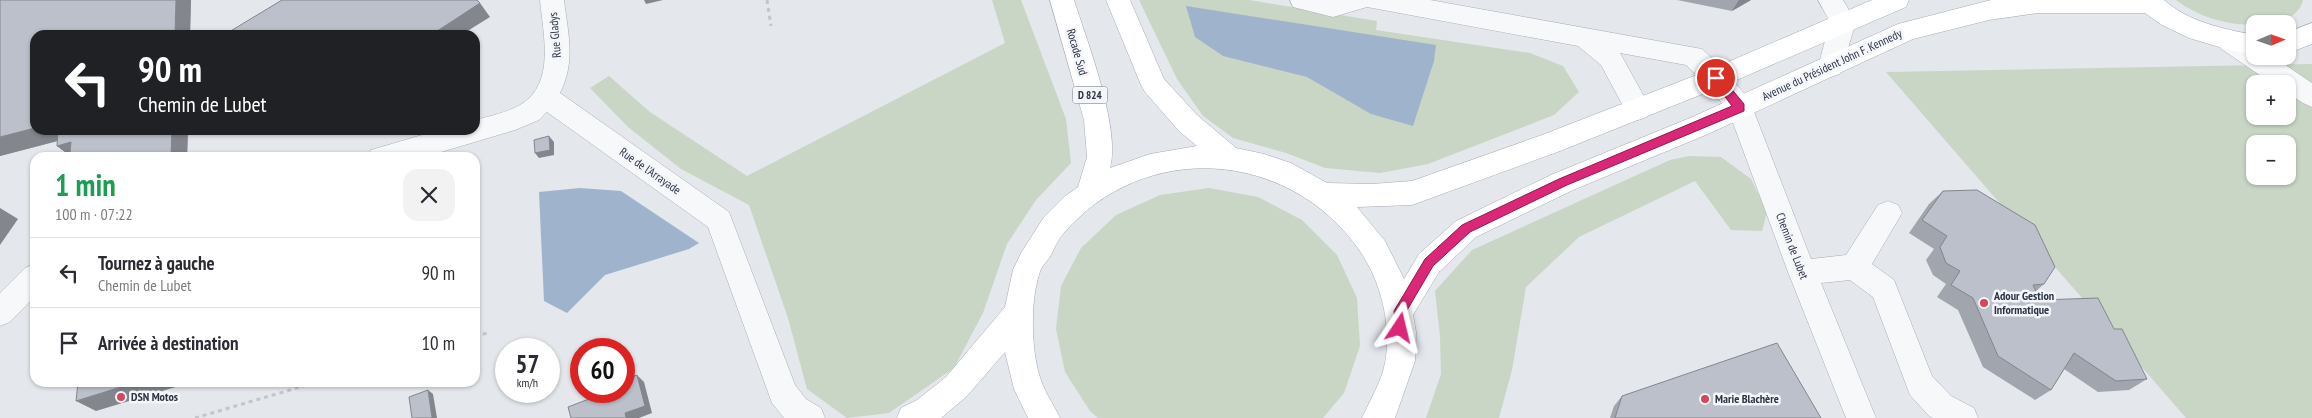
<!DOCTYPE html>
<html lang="fr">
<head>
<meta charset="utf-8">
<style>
	:root { --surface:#fff; --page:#f2f2f3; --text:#2b2b33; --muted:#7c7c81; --line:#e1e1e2 }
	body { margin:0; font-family:"PT Sans Narrow",sans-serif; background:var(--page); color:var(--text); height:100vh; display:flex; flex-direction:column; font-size:19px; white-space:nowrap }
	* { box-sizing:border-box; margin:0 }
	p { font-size:16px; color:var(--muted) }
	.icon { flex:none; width:28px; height:28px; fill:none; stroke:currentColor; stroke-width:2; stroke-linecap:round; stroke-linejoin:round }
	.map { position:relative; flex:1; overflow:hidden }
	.side { position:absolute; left:30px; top:152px; width:450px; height:235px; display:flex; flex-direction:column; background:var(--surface); border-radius:15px; box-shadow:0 1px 4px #0004 }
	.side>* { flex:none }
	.guide { position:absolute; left:30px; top:30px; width:450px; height:105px; border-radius:15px; box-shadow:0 1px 4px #0004; background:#202124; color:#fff; overflow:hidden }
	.needle { width:32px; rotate:88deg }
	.fabs { position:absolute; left:2246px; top:15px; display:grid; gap:10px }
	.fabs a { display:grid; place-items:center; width:50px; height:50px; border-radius:10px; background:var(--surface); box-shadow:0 1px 4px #0004; font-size:25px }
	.speed { position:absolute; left:495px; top:338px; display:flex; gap:10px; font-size:25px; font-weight:700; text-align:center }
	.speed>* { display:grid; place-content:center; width:65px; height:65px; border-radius:50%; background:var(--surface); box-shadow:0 1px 4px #0004; line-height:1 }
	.speed small { font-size:12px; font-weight:400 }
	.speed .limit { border:8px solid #d22; background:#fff; color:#111 }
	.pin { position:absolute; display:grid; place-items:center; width:42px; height:42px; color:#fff; margin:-21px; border:2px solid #fff; border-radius:50%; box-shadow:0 1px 5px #0007 }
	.me { position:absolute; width:55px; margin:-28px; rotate:10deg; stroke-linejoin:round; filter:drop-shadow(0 0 4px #0008) }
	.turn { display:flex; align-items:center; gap:18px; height:105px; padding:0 25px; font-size:22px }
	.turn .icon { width:65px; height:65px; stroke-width:2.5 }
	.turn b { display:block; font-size:35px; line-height:42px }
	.round { display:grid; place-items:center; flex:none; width:52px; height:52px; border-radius:15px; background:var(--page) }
	.summary { display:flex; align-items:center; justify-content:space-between; height:85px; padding:0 25px }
	h1 { font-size:30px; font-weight:600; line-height:38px; color:#1e9e55 }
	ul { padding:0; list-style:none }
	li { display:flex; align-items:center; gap:15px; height:70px; padding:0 25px; border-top:1px solid var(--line) }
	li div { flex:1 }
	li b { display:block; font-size:19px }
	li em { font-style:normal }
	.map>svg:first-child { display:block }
</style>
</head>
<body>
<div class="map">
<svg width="2312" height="418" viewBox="0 0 2312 418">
	<rect width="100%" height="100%" fill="#e4e7ec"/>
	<path fill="#c9d6c5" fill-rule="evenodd" d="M992,0H1021L1066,119L1071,163L1036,200L1007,244L983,313L954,368L889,413L847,418L807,389L788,318L749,205L681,169L628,127L590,88L609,76L650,112L747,176L1005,43Z
		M1139,0H1249L1377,21L1376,30L1530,53L1563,66L1579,92L1554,115L1428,164L1380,173L1325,168L1286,153L1233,138L1203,116L1177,79Z
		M2176,0H2303C2298,21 2273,24 2255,24V25C2227,25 2198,17 2176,0Z
		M2312,64V418H2186L1886,72ZM2255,84H2288V116H2255ZM2255,144H2288V176H2255Z
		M1689,156L1721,157L1751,179L1767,212L1762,231L1731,230L1695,181L1579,237L1526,287L1512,370L1499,418H1426L1441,374L1440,336L1435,291L1472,250L1670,160Z
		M1209,188L1258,197L1302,220L1337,255L1357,298L1360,346L1344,393L1323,418H1098L1090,411L1065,372L1056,329L1061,286L1081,248L1116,215L1160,195Z"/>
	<path fill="#9fb4cc" d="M1186,6L1436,45L1434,61L1413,126L1371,114L1307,77L1223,56L1195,37Z
		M580,188L621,191L699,243L689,249L605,275L567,313L544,301L539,192Z"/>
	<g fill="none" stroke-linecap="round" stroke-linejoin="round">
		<g stroke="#a9aeb7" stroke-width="1">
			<path id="minor" d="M540,0H564C568,34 576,61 560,93L729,212L795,385L806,399L821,408L825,418H784L772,403L708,227L547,112L539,120L515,130L421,158H367L371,150L439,130H475V120C490,116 506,113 520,105C556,84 543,34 540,0Z
				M1290,0H1430L1702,49L1725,71L1749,99L1811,259L1846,255L1878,205L1888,201L1898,205L1902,213L1872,264L1894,280L1932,376L1951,396L1974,408L1978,418H1933L1929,416L1910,395L1873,297L1850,280L1821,283L1876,418H1846L1788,272L1729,112L1707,85L1686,65L1620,53L1651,109L1647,117L1638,120L1629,117L1601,65L1578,46L1367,7L1333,17L1293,7Z
				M1818,0H1843L1856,22L1840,74L1831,77L1822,74L1818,67L1830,22Z
				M2229,31L2238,34L2255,45V56H2272L2312,83V107L2303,103L2288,93V84H2273L2220,48L2216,41L2220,34Z
				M35,264V296L10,322L0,326V293L25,268Z"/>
		</g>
		<g stroke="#a3abb8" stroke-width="1">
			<path id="major" d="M1050,0H1074C1087,41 1121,129 1110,168L1150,154L1197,146L1179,131L1145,92L1141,85L1106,0H1130L1164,79L1197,115L1236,148L1264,154L1291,163L1327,183L1372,184L1412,181L1542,135L1707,71L1872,0H1909L1906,7L1725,85L1560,151L1412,205L1357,207L1385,241L1404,279L1419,254L1456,221L1553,174L1690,118L1898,24L1991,0H2164C2189,22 2223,29 2255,35V55L2226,49L2189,38L2162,25L2145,13H2038L1989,20L1913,39L1708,134L1573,190L1476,237L1439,272L1413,315L1416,332L1415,361L1395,418H1362C1370,400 1381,383 1385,363C1392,325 1381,282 1360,251C1289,149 1144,139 1063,234C1057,241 1054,249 1050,257C1047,261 1043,265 1041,269C1030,296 1031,347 1039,374C1043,390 1053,403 1060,418H1028L1014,389L1005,352L967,396L941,418H897L901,408L917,400L946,377L1005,307L1013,270L1021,253L1044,217L1064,197L1078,187L1087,157L1084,120Z
				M2312,23V44L2288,53V32Z"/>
		</g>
		<path stroke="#c2c5cb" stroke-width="3" stroke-dasharray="4 4" stroke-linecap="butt" d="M767,0L771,26
			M475,336L488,333
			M195,418L317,382"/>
		<use href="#minor" fill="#f7f8fa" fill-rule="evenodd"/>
		<use href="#major" fill="#fff" fill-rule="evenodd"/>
	</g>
	<path fill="#a1a5ae" d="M0,0H191L190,35H35V130H188L187,158H73L57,146V141L0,156Z
		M1677,0H1751L1732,11Z
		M1943,191L2044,284L2036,291L2040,300L2114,329L2147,379L2129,390L2098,392L2064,369L2051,390L2035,400L1983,367L1958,310L1937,297L1946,284L1933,275L1926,260L1934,249L1909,233L1929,204Z
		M1622,396L1821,418H1610L1614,406Z"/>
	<path fill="#83868d" d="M176,0H191L190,35H175Z
		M644,0H663L646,4Z
		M1739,0H1751L1732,11Z
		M480,3L490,17L461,35H431Z
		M35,128V130H69L77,136L0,156V137Z
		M172,130H188L187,158H164Z
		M301,130H315L307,135Z
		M549,136L554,142V155L539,158L535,153Z
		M71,142L70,152L78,158H73L57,146Z
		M0,208L18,219L0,245Z
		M475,251L476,252L478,276L475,278Z
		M637,375L644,382L652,413L639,418H626L625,413Z
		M137,382H192L96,411L76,401Z
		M428,390L433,394L437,418H432Z"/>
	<path fill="#bbc0ca" stroke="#83868d" d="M0,0H176L175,35H35V128L0,137Z
		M282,0H477L480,3L431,35H224Z
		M58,130H172L171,156L164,158H82L70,152L71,142L57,146Z
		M549,136L550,150L535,153L534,140Z
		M1977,190L2035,225L2055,267L2044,284L2033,285L2040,300L2098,298L2114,329H2122L2147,379L2116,381L2074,353L2051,390L1998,356L1973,298L1951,285L1960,271L1946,263L1940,247L1947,236L1922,220L1943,191Z
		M1777,343L1821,418H1615L1622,396Z
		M637,375L645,406L625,413L626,418H571L568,407L610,391H624V380Z
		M78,382H137L76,401Z
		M428,390L432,418H412L409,397Z"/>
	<path fill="#db2777" stroke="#8e194d" d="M1716,74L1720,75L1744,104V111L1567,185L1470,232L1433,266L1406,312L1404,332H1396L1394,311L1425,259L1462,225L1559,179L1732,106L1711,78Z"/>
	<g fill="#d1495b" stroke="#f4f6f9" stroke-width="2">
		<circle cx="1984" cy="303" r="5"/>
		<circle cx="121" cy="397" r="5"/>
		<circle cx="1705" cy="399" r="5"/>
	</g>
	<g text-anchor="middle" stroke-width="5" stroke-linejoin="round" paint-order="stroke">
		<rect fill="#f4f6f9" stroke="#676e7b" stroke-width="1" x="1072.5" y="86.5" width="35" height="17" rx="4"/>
		<g font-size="11" font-weight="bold" fill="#2b3445">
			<text x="1090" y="99">D 824</text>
		</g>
		<g font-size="12" fill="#2b3445" stroke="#f4f6f9">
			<text transform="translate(555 35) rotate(-95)" y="4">Rue Gladys</text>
			<text transform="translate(1077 52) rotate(74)" y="4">Rocade Sud</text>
			<text transform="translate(1832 65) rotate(-25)" y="4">Avenue du Président John F. Kennedy</text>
			<text transform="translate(650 171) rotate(35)" y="4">Rue de l'Arrayade</text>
			<text transform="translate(1792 246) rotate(69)" y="4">Chemin de Lubet</text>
		</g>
		<g font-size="12" font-weight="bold" fill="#2b3445" stroke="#f4f6f9" text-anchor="start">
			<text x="1994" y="300">Adour Gestion<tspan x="1994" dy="14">Informatique</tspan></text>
			<text x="131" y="401">DSN Motos</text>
			<text x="1715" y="403">Marie Blachère</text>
		</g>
	</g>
</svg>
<div class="fabs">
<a><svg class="needle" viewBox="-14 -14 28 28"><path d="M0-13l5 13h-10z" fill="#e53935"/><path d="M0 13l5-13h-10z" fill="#7c7c81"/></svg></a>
<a>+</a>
<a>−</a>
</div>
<div class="speed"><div>57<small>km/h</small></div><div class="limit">60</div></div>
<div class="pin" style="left:1716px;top:78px;background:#d93025"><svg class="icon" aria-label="arrive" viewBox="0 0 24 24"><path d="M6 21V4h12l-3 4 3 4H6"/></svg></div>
<svg class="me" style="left:1400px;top:328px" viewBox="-20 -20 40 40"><path d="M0-17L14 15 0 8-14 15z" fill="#db2777" stroke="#fff" stroke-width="4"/></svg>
<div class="guide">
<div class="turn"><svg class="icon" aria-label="left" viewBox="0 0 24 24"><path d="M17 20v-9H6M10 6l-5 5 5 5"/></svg><div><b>90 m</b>Chemin de Lubet</div></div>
</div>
<section class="side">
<div class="summary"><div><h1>1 min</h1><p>100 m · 07:22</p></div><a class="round"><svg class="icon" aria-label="close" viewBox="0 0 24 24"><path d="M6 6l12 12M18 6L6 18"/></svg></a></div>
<ul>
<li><svg class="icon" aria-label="left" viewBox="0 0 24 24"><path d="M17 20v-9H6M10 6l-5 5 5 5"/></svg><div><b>Tournez à gauche</b><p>Chemin de Lubet</p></div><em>90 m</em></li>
<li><svg class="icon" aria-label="arrive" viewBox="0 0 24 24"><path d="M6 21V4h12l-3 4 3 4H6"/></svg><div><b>Arrivée à destination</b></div><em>10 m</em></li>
</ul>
</section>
</div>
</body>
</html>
